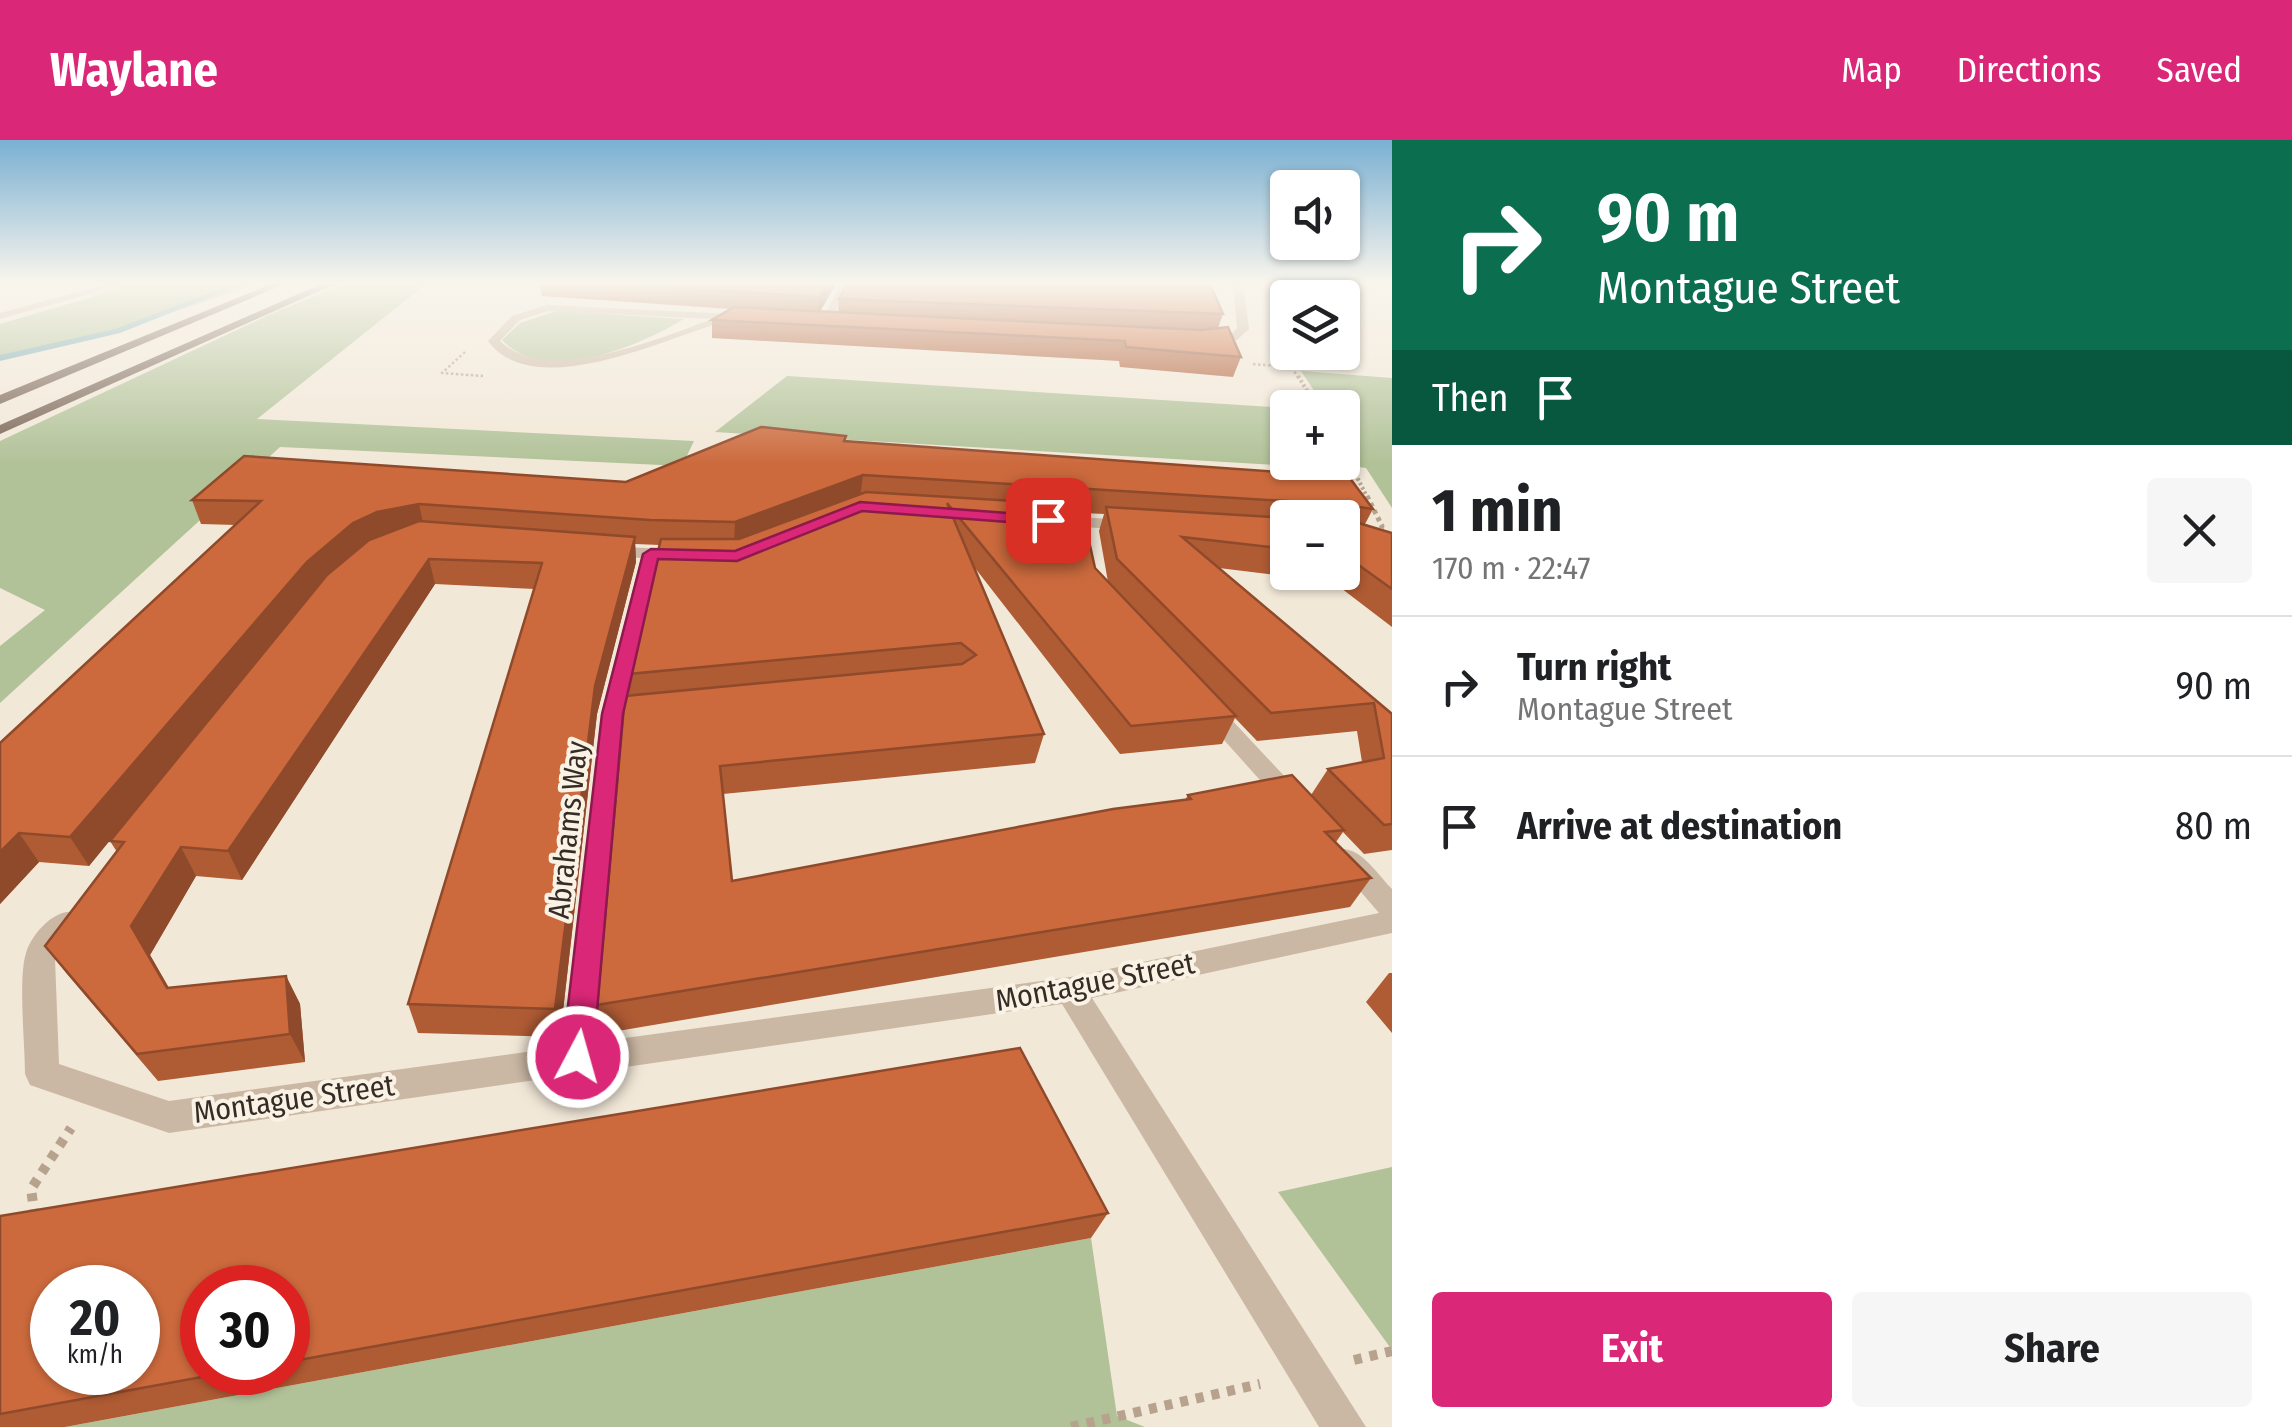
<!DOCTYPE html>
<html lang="en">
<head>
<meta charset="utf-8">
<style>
	:root { --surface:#fff; --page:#f6f6f6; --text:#202124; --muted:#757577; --line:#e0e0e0; --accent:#db2777 }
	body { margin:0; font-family:"Fira Sans Condensed",sans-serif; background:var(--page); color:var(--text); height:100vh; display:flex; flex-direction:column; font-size:38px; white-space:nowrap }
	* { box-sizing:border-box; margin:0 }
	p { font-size:32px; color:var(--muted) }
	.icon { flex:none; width:55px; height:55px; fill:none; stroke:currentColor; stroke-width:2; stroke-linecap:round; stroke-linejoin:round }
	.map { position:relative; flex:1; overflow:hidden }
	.sheet { display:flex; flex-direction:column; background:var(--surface); width:900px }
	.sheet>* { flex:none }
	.top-card { background:#0b6e4f; color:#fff; overflow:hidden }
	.fabs { position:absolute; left:1270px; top:30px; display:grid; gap:20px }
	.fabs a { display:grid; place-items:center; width:90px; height:90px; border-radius:10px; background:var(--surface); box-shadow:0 2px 8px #0004; font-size:50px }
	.speed { position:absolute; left:30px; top:1125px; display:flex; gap:20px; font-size:50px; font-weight:700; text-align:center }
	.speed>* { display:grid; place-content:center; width:130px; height:130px; border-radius:50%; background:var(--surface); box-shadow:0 2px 8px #0004; line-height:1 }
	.speed small { font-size:25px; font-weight:400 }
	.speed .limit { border:15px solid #d22; background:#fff; color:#111 }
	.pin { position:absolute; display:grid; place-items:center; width:85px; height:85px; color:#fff; margin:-42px; border-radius:20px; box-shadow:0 5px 15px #0006 }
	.me { position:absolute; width:110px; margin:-55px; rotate:6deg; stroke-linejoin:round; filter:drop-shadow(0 0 8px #0008) }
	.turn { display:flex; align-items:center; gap:35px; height:210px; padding:0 40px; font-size:45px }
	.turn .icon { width:130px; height:130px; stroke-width:2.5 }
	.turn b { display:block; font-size:70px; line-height:85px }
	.then { display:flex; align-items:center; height:95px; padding:0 40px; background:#0003; gap:20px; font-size:38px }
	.round { display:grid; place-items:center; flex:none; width:105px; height:105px; border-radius:10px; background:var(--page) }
	.head { display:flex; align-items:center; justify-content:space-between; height:170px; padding:0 40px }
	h1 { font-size:60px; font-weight:700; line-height:75px }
	.cta { display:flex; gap:20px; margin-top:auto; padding:20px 40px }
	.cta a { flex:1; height:115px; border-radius:10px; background:var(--accent); color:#fff; font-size:40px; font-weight:700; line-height:115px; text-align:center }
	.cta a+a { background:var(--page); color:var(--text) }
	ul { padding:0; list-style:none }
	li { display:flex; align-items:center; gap:30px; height:140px; padding:0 40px; border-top:2px solid var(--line) }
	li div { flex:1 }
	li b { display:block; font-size:38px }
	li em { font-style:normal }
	header { display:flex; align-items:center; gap:60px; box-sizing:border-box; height:140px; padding:0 50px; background:var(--accent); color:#fff }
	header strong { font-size:48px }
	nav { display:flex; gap:55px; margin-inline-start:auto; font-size:35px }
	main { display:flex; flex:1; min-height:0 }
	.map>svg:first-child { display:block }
</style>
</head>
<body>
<header>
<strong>Waylane</strong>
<nav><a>Map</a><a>Directions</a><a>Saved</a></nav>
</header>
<main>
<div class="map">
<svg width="1392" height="1287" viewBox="0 0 1392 1287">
	<rect width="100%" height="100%" fill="#f2e8d8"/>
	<path fill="#b1c298" d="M123,144H256L117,191L0,216V184L126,147L89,157Z
		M344,144H426L257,279L694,301L682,326L280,307L0,563V506L45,470L0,448V301L273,173Z
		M556,171L684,179C641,205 545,247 502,200L520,183Z
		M1301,231L1392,238V368L1366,328L1359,327L1343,293L1342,268L1325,267Z
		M787,236L1287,268L1288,322L1341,323L1345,329L715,292Z
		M1392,1027V1210L1278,1052Z
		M1091,1098L1117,1276L1145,1287H65Z"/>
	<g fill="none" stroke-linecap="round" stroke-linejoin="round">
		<path fill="#76aab1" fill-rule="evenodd" d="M233,144H243L120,193L0,221V215L115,189Z"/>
		<path stroke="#b7a28e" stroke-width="2.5" stroke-dasharray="2.5 2.5" stroke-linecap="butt" d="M1273,198L1299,239
			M465,212L442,233L483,236
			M1253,224L1288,227"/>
		<path stroke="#b7a28e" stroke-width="4" stroke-dasharray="2.5 2.5" stroke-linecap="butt" d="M1298,236L1318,268
			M1342,307L1368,359"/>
		<path stroke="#b7a28e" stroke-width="5" stroke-dasharray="4 4" stroke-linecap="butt" d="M1367,356L1382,386L1380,394"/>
		<path stroke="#b7a28e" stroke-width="10" stroke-dasharray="8 8" stroke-linecap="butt" d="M35,1077L31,1049L71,988
			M1354,1220L1392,1211
			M1071,1287L1260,1244"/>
		<path fill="#cbb8a4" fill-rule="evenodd" d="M108,144H125L0,179V173Z
			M840,144H850L829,183H821Z
			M1233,144H1243L1249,189L1237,200L1197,203V199L1230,195L1237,188Z
			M547,165L752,175L757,178C748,183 738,179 727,181C671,195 535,265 488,201L512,176ZM548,171L712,179C661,198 547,246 500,201L520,180Z
			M1053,376L1133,380L1142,385L1133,390L1047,385V377Z
			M603,406L688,410L697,415L688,420L659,419L623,574L596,902L1070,837L1379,773L1331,717L1335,710C1359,703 1377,734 1392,749V793L1092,858L1366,1287H1319L1062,864L169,993L30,945L25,934C25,905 18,838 26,813C32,793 57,766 77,773L82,781L55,818L59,924L169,961L563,907L601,574L641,418L597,415L594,411Z
			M1206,559L1214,561L1303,656L1307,662L1303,668H1285L1198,571L1195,566L1198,561Z"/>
		<path fill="#796456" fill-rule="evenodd" d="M271,144H285L0,264V255Z
			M321,144H335L0,294V285Z"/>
	</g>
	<path fill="#af5b34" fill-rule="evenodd" d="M540,144H836L820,171L838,172L839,159L1223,174L1218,188L1241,217L1233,237L1120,227L1119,221L712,198V180L731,169L542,156Z
		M1273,144H1308L1300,158H1288V165Z
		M845,301L1373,369L1365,384L1392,393V487L1333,442L1219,428L1392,574V710L1364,714L1343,692L1336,702L1371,738L1350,767L600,894L597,865L629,555L628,534L660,405L635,404L636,422L597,574L560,897L418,893L408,864L535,449L435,444L242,740L196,736L150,815L169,848L286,836L300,864L305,922L158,941L67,834L45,806L117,712L110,701L320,443L89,726L39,722L0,764V603L236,385L201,384L192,360L626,342ZM1083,373L1104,374L1099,391L1108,442L1095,428ZM1288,378H1342V432H1288ZM975,428L1120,614L1222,604L1235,578L1257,601L1357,591L1362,622L1328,629L1311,655H1188L1185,660L732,741L723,654L1035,623L1044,594Z
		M1389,833H1392V893L1366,862Z
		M1108,1073L1091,1098L65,1287H0V1076ZM288,1148V1232H202Z"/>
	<path fill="#8f4a2b" d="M827,144H836L818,175L819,157Z
		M1304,144H1308L1300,158H1296Z
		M863,335L860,358L734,407L735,382Z
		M419,364L424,388L360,408L315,448L89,726L70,697L307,422L353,383L377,372Z
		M635,397L636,422L597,574L560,897L555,869L595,546Z
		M429,419L435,444L242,740L228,711Z
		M19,693L39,722L0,764V712Z
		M181,707L196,736L150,815L185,876L131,786Z
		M286,836L300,864L305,922L290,894Z"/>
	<path fill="#cc6a3d" stroke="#8f4a2b" stroke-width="2.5" fill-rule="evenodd" d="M621,144H827L819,157Z
		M847,144H1210L1223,174L839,159Z
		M1292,144H1304L1298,152Z
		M734,167L1201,190L1228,187L1241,217L1126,207L1125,201L712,180Z
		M761,287L846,296L844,301L1349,337L1373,369L1352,366V381L1392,393V449L1346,416H1342V378H1300L1303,374L1302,362L863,335L735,382L650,380L419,364L377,372L353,383L307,422L70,697L19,693L0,712V603L261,361L192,360L244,316L626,342Z
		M866,352L1081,365L1095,428L1236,576L1131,586L947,363L1044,594L720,626L732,741L1113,669L1191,659L1188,655L1292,635L1344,690L1325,692L1371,738L597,865L625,556L962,524L976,515L961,503L628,534L661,399H739Z
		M1106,367L1290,378H1288V409L1182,397L1392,574V684L1384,685L1328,629L1384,618L1374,563L1271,573L1117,419Z
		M419,381L635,397L595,546L555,869L408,864L542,423L429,419L228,711L181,707L131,786L167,848L286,836L290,894L137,914L45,806L124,702L110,701L327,435L369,400Z
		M1020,908L1108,1073L288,1222V1148H202V1232H229L0,1274V1076ZM52,1148H138V1232H52Z"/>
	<linearGradient id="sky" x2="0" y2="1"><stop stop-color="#7ab0d2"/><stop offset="0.44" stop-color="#f9f5ed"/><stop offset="1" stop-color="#f9f5ed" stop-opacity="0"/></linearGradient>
	<rect width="1392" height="324" fill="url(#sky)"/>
	<path fill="#db2777" stroke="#8e194d" stroke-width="2.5" d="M860,362L1048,376L1056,380L1048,385L862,371L737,421L658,419L623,574L593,917L588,927L578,930L567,927L562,917L602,574L643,414L651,409L735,411Z"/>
	<g text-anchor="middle" stroke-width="8" stroke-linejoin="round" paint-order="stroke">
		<g font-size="30" fill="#362c26" stroke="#faf2e5">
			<text transform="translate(568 690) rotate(-84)" y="10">Abrahams Way</text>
			<text transform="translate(1095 842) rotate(-11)" y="10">Montague Street</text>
			<text transform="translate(294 959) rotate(-8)" y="10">Montague Street</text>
		</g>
	</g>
</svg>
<div class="fabs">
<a><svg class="icon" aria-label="sound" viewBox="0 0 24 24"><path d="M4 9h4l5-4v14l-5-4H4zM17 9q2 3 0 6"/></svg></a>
<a><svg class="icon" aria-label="layers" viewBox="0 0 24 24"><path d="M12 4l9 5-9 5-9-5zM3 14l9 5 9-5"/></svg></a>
<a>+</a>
<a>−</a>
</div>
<div class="speed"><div>20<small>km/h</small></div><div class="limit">30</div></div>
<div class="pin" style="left:1048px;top:380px;background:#d93025"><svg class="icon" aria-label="arrive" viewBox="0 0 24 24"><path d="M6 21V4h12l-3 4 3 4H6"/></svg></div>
<svg class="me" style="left:578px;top:917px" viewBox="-20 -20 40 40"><circle r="17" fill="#db2777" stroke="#fff" stroke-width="3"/><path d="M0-11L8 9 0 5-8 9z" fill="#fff"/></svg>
</div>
<section class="sheet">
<div class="top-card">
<div class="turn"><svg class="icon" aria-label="right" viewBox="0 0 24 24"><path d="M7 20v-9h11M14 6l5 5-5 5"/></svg><div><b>90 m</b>Montague Street</div></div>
<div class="then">Then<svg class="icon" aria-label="arrive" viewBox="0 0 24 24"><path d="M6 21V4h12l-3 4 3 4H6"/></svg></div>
</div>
<div class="head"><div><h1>1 min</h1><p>170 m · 22:47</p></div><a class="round"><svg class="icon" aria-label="close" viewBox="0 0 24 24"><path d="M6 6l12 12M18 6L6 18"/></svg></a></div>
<ul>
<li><svg class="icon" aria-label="right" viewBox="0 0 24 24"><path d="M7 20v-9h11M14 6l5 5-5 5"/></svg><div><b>Turn right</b><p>Montague Street</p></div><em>90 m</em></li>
<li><svg class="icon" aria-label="arrive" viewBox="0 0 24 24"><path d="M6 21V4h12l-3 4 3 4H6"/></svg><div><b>Arrive at destination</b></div><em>80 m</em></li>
</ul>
<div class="cta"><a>Exit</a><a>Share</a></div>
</section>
</main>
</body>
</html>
